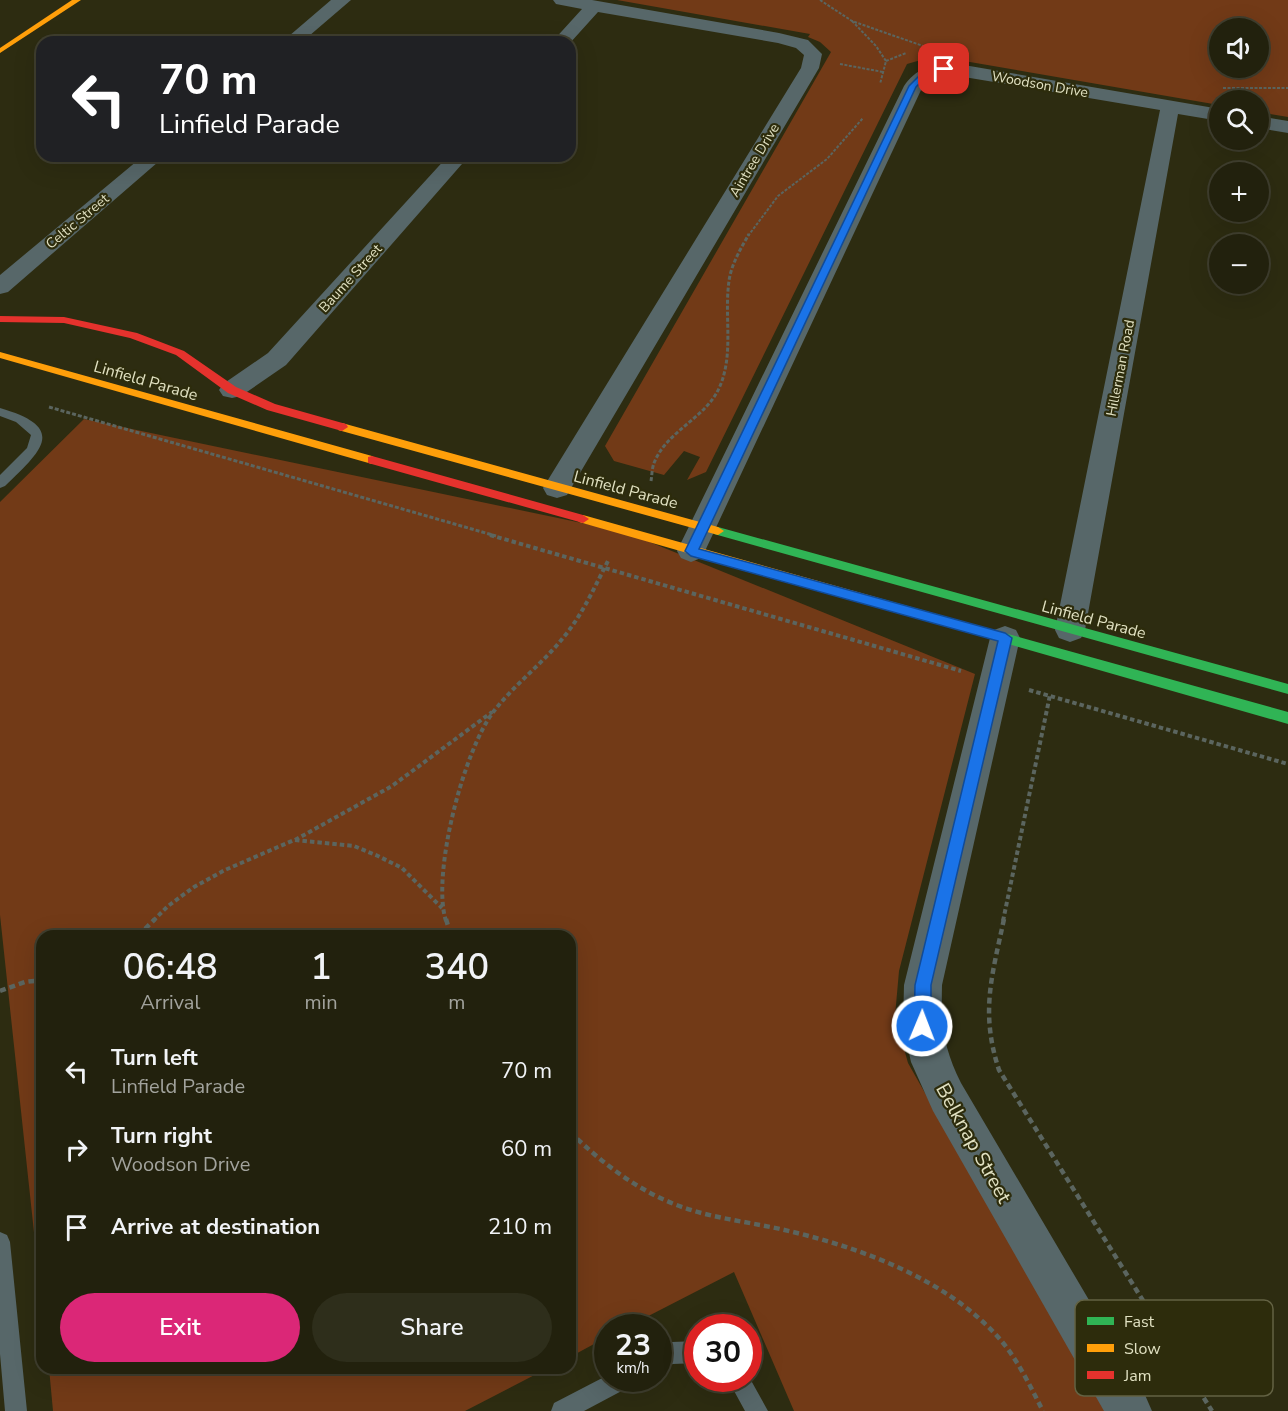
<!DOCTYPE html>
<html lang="en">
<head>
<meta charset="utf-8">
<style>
	:root { --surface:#22210d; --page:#2e2e1b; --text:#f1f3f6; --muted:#a2a39d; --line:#3f3e2e; --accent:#db2777 }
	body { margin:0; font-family:"Nunito Sans",sans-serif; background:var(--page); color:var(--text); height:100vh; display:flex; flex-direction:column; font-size:22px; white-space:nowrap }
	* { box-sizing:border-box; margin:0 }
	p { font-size:20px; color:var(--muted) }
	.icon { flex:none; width:33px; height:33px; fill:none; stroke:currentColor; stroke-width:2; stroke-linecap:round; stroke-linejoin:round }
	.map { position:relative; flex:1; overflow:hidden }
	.panel { position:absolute; left:36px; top:930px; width:540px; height:444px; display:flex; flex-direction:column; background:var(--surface); border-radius:18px; box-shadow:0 6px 24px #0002,0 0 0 2px var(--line) }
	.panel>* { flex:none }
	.banner { position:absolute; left:36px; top:36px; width:540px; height:126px; border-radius:18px; box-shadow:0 6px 24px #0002,0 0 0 2px var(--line); background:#202124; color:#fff; overflow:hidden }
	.tools { position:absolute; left:1209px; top:18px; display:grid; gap:12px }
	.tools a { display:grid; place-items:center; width:60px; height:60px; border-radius:50%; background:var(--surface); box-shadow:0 6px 24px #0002,0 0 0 2px var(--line); font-size:30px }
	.speed { position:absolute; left:594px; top:1314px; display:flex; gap:12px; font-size:30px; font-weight:700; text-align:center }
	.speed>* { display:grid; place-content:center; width:78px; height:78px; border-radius:50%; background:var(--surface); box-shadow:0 6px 24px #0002,0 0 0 2px var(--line); line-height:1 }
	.speed small { font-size:15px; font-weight:400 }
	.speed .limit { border:9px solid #d22; background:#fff; color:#111 }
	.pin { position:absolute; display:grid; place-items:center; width:51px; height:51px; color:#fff; margin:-26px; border-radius:12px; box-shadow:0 3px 9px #0006 }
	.me { position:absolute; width:66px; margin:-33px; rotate:1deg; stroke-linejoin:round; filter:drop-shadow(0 0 4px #0008) }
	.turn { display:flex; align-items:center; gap:21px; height:126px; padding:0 24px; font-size:27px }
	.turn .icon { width:78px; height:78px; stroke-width:2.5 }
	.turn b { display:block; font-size:42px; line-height:51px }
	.eta { display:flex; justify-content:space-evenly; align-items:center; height:102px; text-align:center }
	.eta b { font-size:36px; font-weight:600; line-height:42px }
	.cta { display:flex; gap:12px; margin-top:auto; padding:12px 24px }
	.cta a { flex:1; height:69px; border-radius:36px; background:var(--accent); color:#fff; font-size:24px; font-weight:600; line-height:69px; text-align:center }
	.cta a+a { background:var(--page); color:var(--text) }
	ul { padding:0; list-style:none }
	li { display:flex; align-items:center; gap:18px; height:78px; padding:0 24px }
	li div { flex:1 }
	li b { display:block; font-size:22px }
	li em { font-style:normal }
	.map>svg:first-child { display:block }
</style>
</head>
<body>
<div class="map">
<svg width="1288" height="1411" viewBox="0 0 1288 1411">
	<rect width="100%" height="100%" fill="#2d2c11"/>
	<path fill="#723a17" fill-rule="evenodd" d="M617,0H1288V117L1259,112L1258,100H1220L1219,105L935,56L907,64L706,472L687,480L700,457L684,451L664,475L614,461L605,446L831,52L820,42L808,37L810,34ZM1258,28V68H1220V28Z
		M84,419L625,532L975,674L899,971L895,1016L908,1063L1105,1411H794L734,1272L627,1327L608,1328L607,1337L570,1357V936H42V1307L0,915V502Z
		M49,1368H548L465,1411H53Z"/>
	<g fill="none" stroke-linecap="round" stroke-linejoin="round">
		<path stroke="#5b655f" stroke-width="2" stroke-dasharray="3 1.5" stroke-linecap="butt" d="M820,0L852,21L923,46
			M852,21L876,46L886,61L880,84
			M886,61L906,53
			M840,64L883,72
			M1223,88H1288
			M748,236L778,196L827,159L863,118"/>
		<path stroke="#5b655f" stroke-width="3" stroke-dasharray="4 2" stroke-linecap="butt" d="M49,407L496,536
			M651,481C652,475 652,468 654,463C667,430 707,418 720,386C734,353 724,316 729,281C731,265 741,248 749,234"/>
		<path stroke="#5b655f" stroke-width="4" stroke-dasharray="4.5 3" stroke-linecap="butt" d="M490,535L961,671
			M1029,690L1288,764
			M295,840L392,786L492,712
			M153,921L168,906L194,887L225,870L294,840L354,846L378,856L402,868L442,908
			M446,921C431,875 464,749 494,711C514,685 542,664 563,638C583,614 595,586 609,559
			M1003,921L1050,695"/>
		<path stroke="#5b655f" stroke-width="4.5" stroke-dasharray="6 4" stroke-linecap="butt" d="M446,919L451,936
			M1004,919C992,976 980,1012 999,1070L1212,1411
			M138,936L155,919
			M0,991L25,982L42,980
			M570,1132C601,1162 634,1188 674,1204C709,1218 744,1221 780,1229C857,1246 945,1278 998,1337C1017,1358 1030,1386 1043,1411"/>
		<path fill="#576769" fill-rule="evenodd" d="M0,408C69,428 41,451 5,486L0,488V475L27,448L31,435L16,422L0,416Z
			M0,1232L7,1235L10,1242L27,1411H5L0,1354Z
			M698,1341V1363L673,1364L658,1370V1348L672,1342Z
			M608,1375V1378H634L631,1386L584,1411H551L554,1403Z
			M748,1375L768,1411H745L727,1378H748Z"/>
		<path fill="#576769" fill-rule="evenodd" d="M331,0H351L302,42H282Z
			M553,0H592L779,33L808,40L822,54L819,68L567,495L557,498L547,495L543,488L801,68L804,55L796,48L778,43L598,12L570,43L552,42L582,9L556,4Z
			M952,63L1220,109V121L1178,114L1085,630L1081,638L1070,642L1059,638L1055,630L1160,110L952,75C939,75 931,78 922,88L705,551L701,558L691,562L681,558L677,551L904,86C915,69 932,64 952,63Z
			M1258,116L1288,121V133L1258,128Z
			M143,156H165L8,292L0,294V275Z
			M448,156H469L286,365L241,396L232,398L223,396L219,390L223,384L268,353Z
			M1005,626L1016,630L1020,638L942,985C941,1024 943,1047 961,1083L1145,1395L1152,1411H1104L933,1111L911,1062L903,1026L904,985L990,638L994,630Z"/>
		<path fill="#30b455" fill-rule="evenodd" d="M718,527L1288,684V694L714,534L712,531Z
			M879,598L1288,712V724L875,606L873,603Z"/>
		<path fill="#ff9f0a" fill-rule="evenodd" d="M72,0H81L0,53V48Z
			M0,352L372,456L378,460L372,464L0,358Z
			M342,423L718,527L724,531L718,535L338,430V424Z
			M583,515L879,598L885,603L879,608L579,522L577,519L579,516Z"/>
		<path fill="#e5322d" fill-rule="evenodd" d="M0,316L64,317L137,333L184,351L236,387L275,404L346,424L348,427L342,431L267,410L228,393L176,355L130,338L64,323L0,322Z
			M372,456L583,515L589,519L583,523L368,463V457Z"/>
	</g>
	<path fill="#1a73e8" stroke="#114b97" stroke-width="1.5" d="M944,66L948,69L947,70L929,74L916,87L699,549L1005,633L1012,638L931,985V1026L928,1032L922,1035L917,1032L914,1026L915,985L998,641L691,556L685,551L909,86L924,71Z"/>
	<g text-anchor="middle" stroke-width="4.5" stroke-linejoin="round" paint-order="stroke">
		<g font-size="14" fill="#e1e1c2" stroke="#2d2c0c">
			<text transform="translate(1040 84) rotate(10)" y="5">Woodson Drive</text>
			<text transform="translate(754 160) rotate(-59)" y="5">Aintree Drive</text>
			<text transform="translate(77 221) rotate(-40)" y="5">Celtic Street</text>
			<text transform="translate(350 278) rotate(-48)" y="5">Baume Street</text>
			<text transform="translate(1120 368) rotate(-79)" y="5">Hillerman Road</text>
		</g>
		<g font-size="16" fill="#e1e1c2" stroke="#2d2c0c">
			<text transform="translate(146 380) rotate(16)" y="6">Linfield Parade</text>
			<text transform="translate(626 489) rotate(15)" y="6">Linfield Parade</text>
			<text transform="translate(1094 619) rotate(15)" y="6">Linfield Parade</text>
		</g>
		<g font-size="20" fill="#e1e1c2" stroke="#2d2c0c">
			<text transform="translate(974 1143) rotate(61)" y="7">Belknap Street</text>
		</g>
	</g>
	<rect x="1075" y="1300" width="198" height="96" rx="9" fill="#2d2c0c" stroke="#636243" stroke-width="1.5"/>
	<rect x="1087" y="1317" width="27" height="8" fill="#30b455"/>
	<rect x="1087" y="1344" width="27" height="8" fill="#ff9f0a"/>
	<rect x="1087" y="1371" width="27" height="8" fill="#e5322d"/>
	<g font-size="16" fill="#e1e1c2">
		<text x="1124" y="1327">Fast</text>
		<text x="1124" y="1354">Slow</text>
		<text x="1124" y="1381">Jam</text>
	</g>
</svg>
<div class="tools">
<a><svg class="icon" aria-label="sound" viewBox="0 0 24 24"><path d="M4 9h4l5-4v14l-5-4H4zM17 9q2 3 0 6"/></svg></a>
<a><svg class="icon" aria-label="search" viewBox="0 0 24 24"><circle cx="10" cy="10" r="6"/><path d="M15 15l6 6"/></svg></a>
<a>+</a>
<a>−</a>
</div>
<div class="speed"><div>23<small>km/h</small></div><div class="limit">30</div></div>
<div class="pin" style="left:944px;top:69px;background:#d93025"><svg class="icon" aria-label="arrive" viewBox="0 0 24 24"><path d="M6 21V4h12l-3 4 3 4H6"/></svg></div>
<svg class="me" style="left:922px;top:1026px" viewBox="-20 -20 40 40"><circle r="17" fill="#1a73e8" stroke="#fff" stroke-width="3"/><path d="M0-11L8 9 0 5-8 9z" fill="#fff"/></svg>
<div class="banner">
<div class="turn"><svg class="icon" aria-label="left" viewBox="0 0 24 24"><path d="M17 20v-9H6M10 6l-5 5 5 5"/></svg><div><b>70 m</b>Linfield Parade</div></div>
</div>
<section class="panel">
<div class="eta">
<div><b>06:48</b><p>Arrival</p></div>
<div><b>1</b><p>min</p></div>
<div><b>340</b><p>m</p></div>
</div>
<ul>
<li><svg class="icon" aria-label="left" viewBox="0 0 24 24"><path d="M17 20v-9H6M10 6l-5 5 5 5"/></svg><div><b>Turn left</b><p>Linfield Parade</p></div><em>70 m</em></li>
<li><svg class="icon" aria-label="right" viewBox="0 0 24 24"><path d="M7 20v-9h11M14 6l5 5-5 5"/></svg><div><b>Turn right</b><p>Woodson Drive</p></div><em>60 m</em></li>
<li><svg class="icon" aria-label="arrive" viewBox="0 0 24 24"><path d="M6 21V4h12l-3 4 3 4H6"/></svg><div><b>Arrive at destination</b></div><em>210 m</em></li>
</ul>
<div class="cta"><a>Exit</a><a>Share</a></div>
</section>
</div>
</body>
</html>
